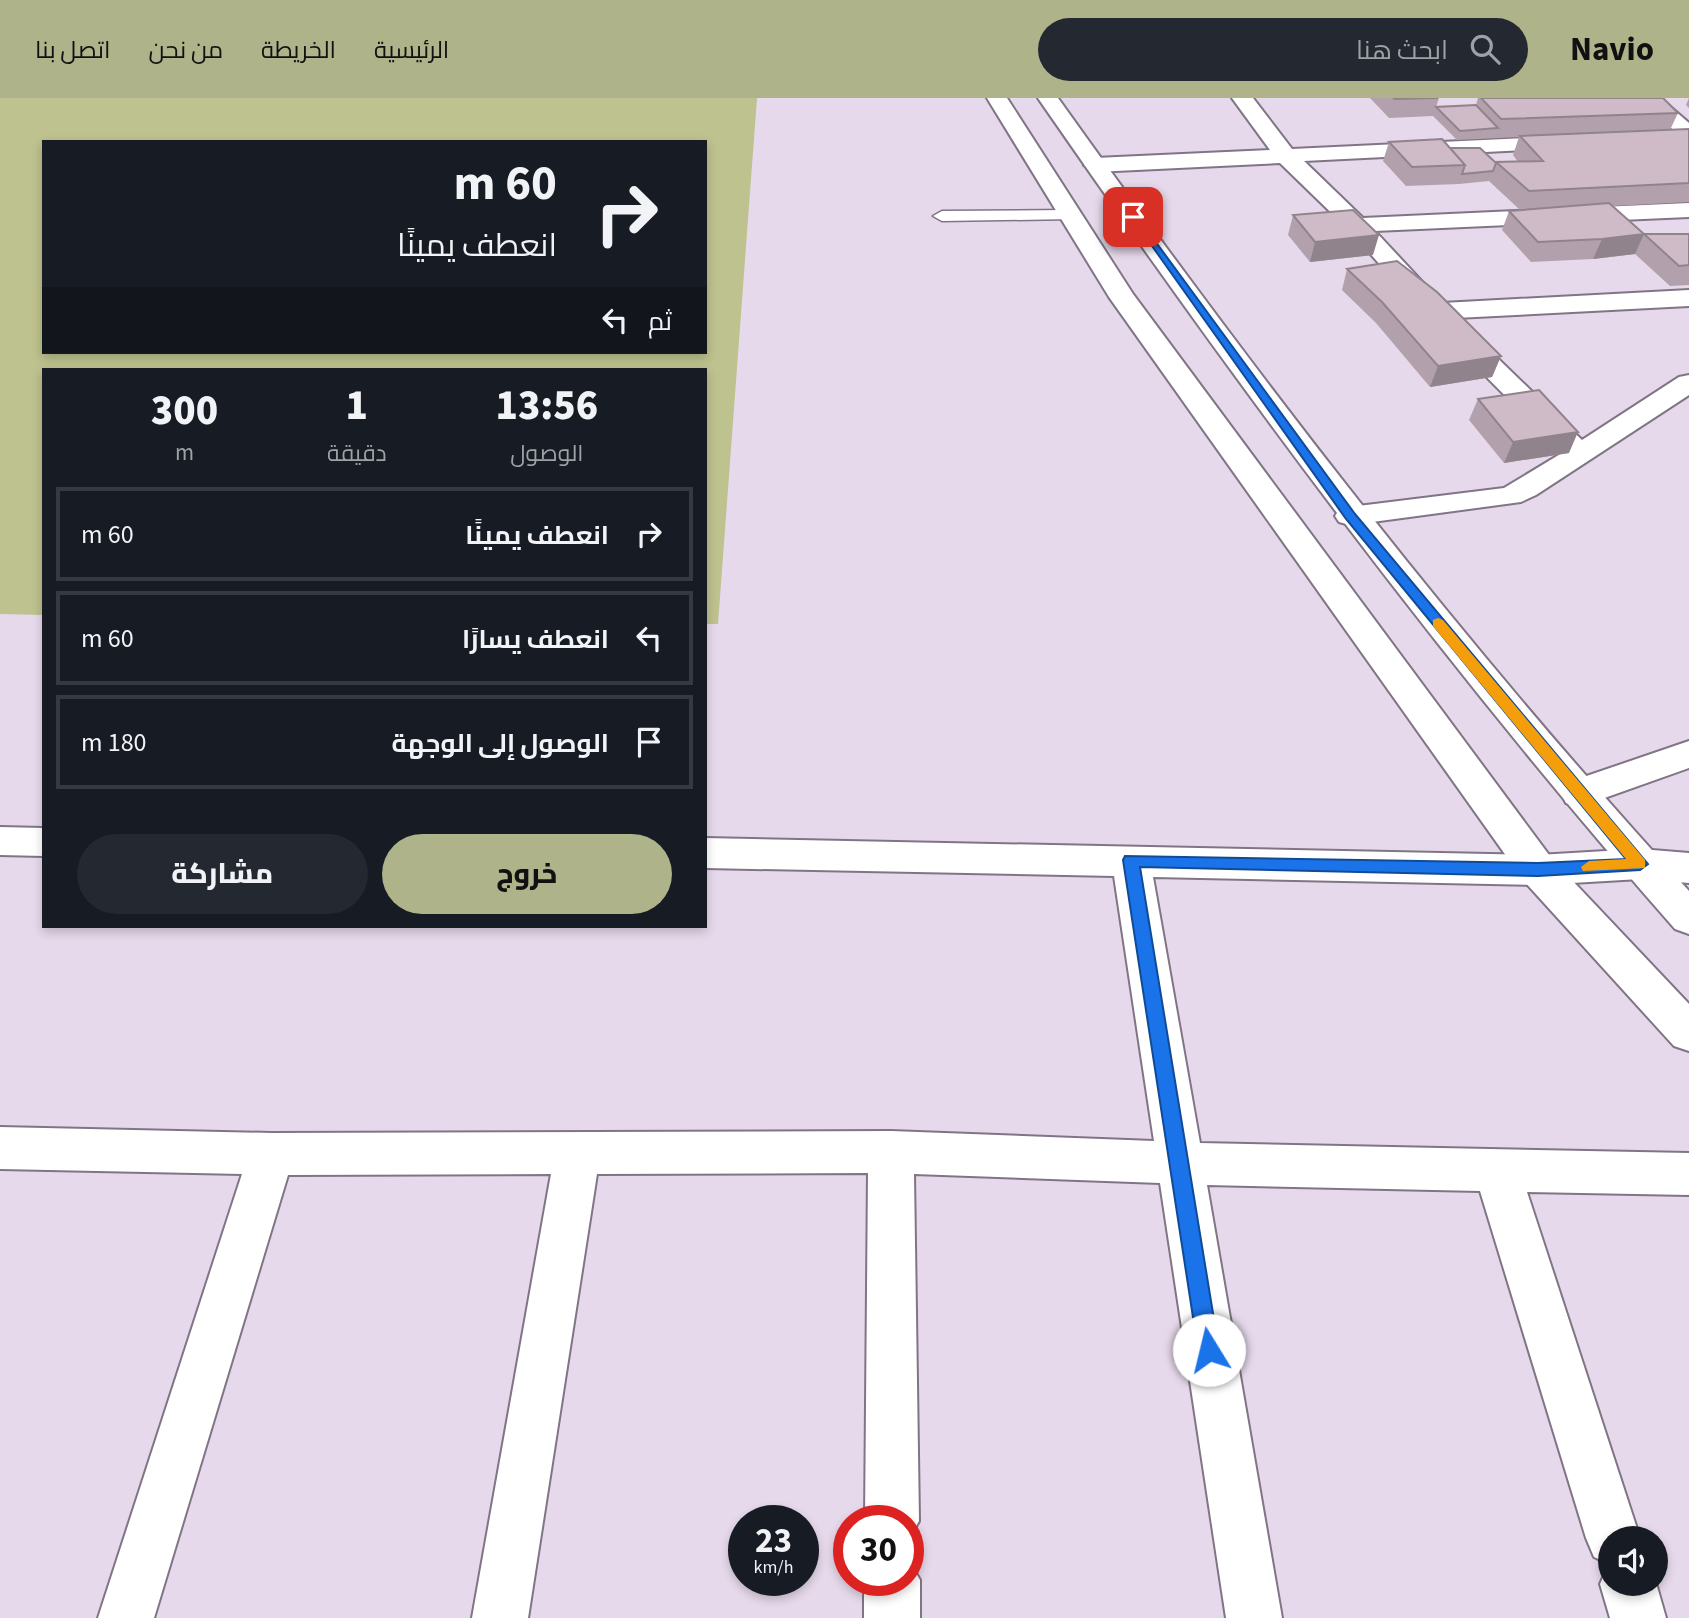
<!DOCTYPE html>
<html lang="ar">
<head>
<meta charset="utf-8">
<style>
	:root { --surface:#171b24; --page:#242831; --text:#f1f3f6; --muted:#9ea1a6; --line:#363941; --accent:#aeb38a }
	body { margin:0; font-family:"Source Sans 3",Cairo,sans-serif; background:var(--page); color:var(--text); direction:rtl; height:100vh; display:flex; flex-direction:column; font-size:26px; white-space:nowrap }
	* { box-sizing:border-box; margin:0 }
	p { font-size:23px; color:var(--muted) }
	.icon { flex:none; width:38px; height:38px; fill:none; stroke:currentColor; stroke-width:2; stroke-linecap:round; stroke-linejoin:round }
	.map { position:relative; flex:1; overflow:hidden; direction:ltr }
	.drawer { position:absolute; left:42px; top:270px; width:665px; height:560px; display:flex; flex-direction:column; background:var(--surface); border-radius:0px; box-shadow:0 4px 10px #0003; direction:rtl }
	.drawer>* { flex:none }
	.banner { position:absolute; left:42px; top:42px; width:665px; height:214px; border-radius:0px; box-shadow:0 4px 10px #0003; direction:rtl; background:#171b24; color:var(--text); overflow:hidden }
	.tools { position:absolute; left:1598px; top:1428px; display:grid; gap:14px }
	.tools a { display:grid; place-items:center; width:70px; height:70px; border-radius:50%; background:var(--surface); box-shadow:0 4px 10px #0003; font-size:35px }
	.speed { position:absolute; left:728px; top:1407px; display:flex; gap:14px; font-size:35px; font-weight:700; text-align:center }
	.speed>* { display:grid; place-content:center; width:91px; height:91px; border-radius:50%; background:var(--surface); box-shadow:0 4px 10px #0003; line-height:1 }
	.speed small { font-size:18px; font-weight:400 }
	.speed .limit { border:10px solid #d22; background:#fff; color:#111 }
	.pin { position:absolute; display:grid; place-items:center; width:60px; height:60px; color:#fff; margin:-30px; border-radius:14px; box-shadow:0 4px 10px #0006 }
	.me { position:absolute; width:77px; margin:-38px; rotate:351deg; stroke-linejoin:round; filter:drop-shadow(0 0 5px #0008) }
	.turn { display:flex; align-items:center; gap:24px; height:147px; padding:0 35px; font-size:32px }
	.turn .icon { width:91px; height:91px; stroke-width:2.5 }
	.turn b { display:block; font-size:49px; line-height:60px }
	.then { display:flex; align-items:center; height:66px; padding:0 35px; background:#0003; gap:14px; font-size:26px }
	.eta { display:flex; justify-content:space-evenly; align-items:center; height:119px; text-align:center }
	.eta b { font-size:42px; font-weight:800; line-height:49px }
	.primary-button { display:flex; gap:14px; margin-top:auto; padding:14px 35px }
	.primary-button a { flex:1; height:80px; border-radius:42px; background:var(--accent); color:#111; font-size:28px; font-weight:800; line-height:80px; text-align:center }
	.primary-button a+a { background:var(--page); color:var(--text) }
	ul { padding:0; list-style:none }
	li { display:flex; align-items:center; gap:21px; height:94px; margin:0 14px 10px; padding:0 21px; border:4px solid var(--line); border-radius:0px }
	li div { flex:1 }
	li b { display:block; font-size:26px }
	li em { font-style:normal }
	header { display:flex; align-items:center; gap:42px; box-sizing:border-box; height:98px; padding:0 35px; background:var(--accent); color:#111 }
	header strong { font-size:33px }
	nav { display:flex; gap:38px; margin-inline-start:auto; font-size:24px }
	.search { width:490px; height:63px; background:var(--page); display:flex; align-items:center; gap:18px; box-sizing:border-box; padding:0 24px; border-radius:38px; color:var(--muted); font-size:26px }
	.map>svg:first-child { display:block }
</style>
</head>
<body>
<header>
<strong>Navio</strong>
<div class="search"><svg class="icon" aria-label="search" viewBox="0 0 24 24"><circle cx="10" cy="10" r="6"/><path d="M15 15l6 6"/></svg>ابحث هنا</div>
<nav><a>الرئيسية</a><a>الخريطة</a><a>من نحن</a><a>اتصل بنا</a></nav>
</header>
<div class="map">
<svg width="1689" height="1520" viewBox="0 0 1689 1520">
	<rect width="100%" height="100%" fill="#e6d9eb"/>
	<path fill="#bdc28e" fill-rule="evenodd" d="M0,0H757L718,526H705V271H44V517L0,516ZM44,44H705V254H44Z"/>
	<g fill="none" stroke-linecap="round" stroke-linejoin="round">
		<g stroke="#807585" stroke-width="3">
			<path id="lane" d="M1068,112L1074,113L1077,117L1074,121L942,123L933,118L942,113Z"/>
		</g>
		<g stroke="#807585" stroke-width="4">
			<path id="street" d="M1232,0H1253L1292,51L1568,38L1579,44L1568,50L1304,63L1363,120L1689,105V119L1375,133L1442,205L1689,192V208L1456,220L1582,342L1679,279L1689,277V297L1536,397L1521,404L1350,427L1339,424L1335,418L1339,412L1350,409L1504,390L1562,355L1426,218L1349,132L1280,65L1095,74L1084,67L1095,60L1270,52Z
				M1638,0H1660L1689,25V42L1682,40Z
				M1689,643V670L1579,709L1566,705L1561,695L1566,685Z
				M0,729L44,730V758L0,757Z
				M705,740L1538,757L1640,751L1689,755V785L1640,781L1538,787L1153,779L1200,1045L1689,1055V1097L1527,1094L1640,1440H1610V1486L1656,1485L1666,1520H1610L1600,1486L1609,1466L1594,1459L1586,1440L1480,1093L1207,1087L1282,1520H1226L1160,1085L914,1076L919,1423L908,1443V1423H865L868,1075L597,1076L528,1520H472L551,1076L288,1077L154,1520H98L242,1076L0,1071V1029L271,1035L891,1033L1154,1043L1114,778L705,770Z
				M908,1461L920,1482V1520H864V1482H908Z"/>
		</g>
		<g stroke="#807585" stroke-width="4">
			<path id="secondary" d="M987,0H1007L1133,196L1552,761L1689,906V953L1674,948L1524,783L1109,199Z
				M1038,0H1058C1255,276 1460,543 1689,793V836L1675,831C1444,568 1237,288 1038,0Z"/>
		</g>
		<use href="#lane" fill="#fff" fill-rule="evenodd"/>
		<use href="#street" fill="#fff" fill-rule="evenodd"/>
		<use href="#secondary" fill="#fff" fill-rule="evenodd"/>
	</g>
	<path fill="#b2a1ac" d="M1370,0H1439L1436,9L1476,7L1478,0H1663L1678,15L1670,32L1689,31V104L1612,108L1644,136H1689V187L1670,188L1635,156L1593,161L1531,164L1502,132L1509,113L1520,112L1489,83L1459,86L1406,88L1383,63L1389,44L1450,50L1496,65V64H1518L1513,57L1519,39L1457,42L1433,18L1389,20Z
		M1689,0V10L1686,7Z
		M1293,117L1373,157L1310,164L1288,137Z
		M1347,171L1501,258L1492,279L1430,289L1376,225L1342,192Z
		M1478,301L1569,355L1504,365L1469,322Z"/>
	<path fill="#91838c" d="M1644,136L1635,156L1593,161L1602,141Z
		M1379,137L1373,157L1310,164L1315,144Z
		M1501,258L1492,279L1430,289L1438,268Z
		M1578,334L1569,355L1504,365L1513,344Z"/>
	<path fill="#cfbbc8" stroke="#91838c" stroke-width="2" d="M1393,0H1438L1395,1Z
		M1481,0H1663L1678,15L1501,21Z
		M1476,7L1498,30L1460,33L1436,9Z
		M1689,31V85L1529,93L1496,64L1543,63L1520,38Z
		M1442,41L1465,67L1412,69L1389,44Z
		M1450,50H1480L1496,65L1493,73L1462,76L1465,67Z
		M1609,105L1644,136L1602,141L1538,144L1509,113Z
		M1353,112L1379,137L1315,144L1293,117Z
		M1644,136H1689V167L1679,168Z
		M1397,163L1437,194L1501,258L1438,268L1382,204L1347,171Z
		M1539,292L1578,334L1513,344L1478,301Z"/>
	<path fill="#1a73e8" stroke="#114b97" stroke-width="2" d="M1130,117H1136L1355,416L1648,766L1640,772L1538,778L1140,769L1219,1252L1216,1260L1209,1263L1201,1260L1198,1252L1123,762L1125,758L1538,765L1626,761L1346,421Z"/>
	<path fill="#f59e0b" d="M1438,520L1443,522L1645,762V770L1583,773L1581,769L1589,763L1626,761L1433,528V522Z"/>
</svg>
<div class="tools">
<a><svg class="icon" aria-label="sound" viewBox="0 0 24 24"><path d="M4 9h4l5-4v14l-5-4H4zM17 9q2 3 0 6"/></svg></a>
</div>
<div class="speed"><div>23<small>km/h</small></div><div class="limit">30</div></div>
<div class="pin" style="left:1133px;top:119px;background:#d93025"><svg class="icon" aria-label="arrive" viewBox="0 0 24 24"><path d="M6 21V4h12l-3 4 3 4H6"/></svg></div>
<svg class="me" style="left:1209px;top:1252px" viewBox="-20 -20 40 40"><circle r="19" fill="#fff"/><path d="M0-13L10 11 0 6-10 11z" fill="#1a73e8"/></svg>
<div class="banner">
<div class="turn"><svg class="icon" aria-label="right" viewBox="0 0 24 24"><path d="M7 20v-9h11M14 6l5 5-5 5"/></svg><div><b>60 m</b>انعطف يمينًا</div></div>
<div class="then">ثم<svg class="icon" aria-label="left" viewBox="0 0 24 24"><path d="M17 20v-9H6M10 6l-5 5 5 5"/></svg></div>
</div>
<section class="drawer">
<div class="eta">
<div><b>13:56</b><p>الوصول</p></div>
<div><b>1</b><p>دقيقة</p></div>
<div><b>300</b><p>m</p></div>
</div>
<ul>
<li><svg class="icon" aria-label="right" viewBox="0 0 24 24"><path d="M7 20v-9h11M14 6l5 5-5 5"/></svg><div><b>انعطف يمينًا</b></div><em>60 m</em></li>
<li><svg class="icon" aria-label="left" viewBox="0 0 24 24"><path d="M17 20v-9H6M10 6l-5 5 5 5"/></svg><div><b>انعطف يسارًا</b></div><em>60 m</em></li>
<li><svg class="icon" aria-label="arrive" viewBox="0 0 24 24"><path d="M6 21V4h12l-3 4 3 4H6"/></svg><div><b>الوصول إلى الوجهة</b></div><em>180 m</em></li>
</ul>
<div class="primary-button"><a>خروج</a><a>مشاركة</a></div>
</section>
</div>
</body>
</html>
